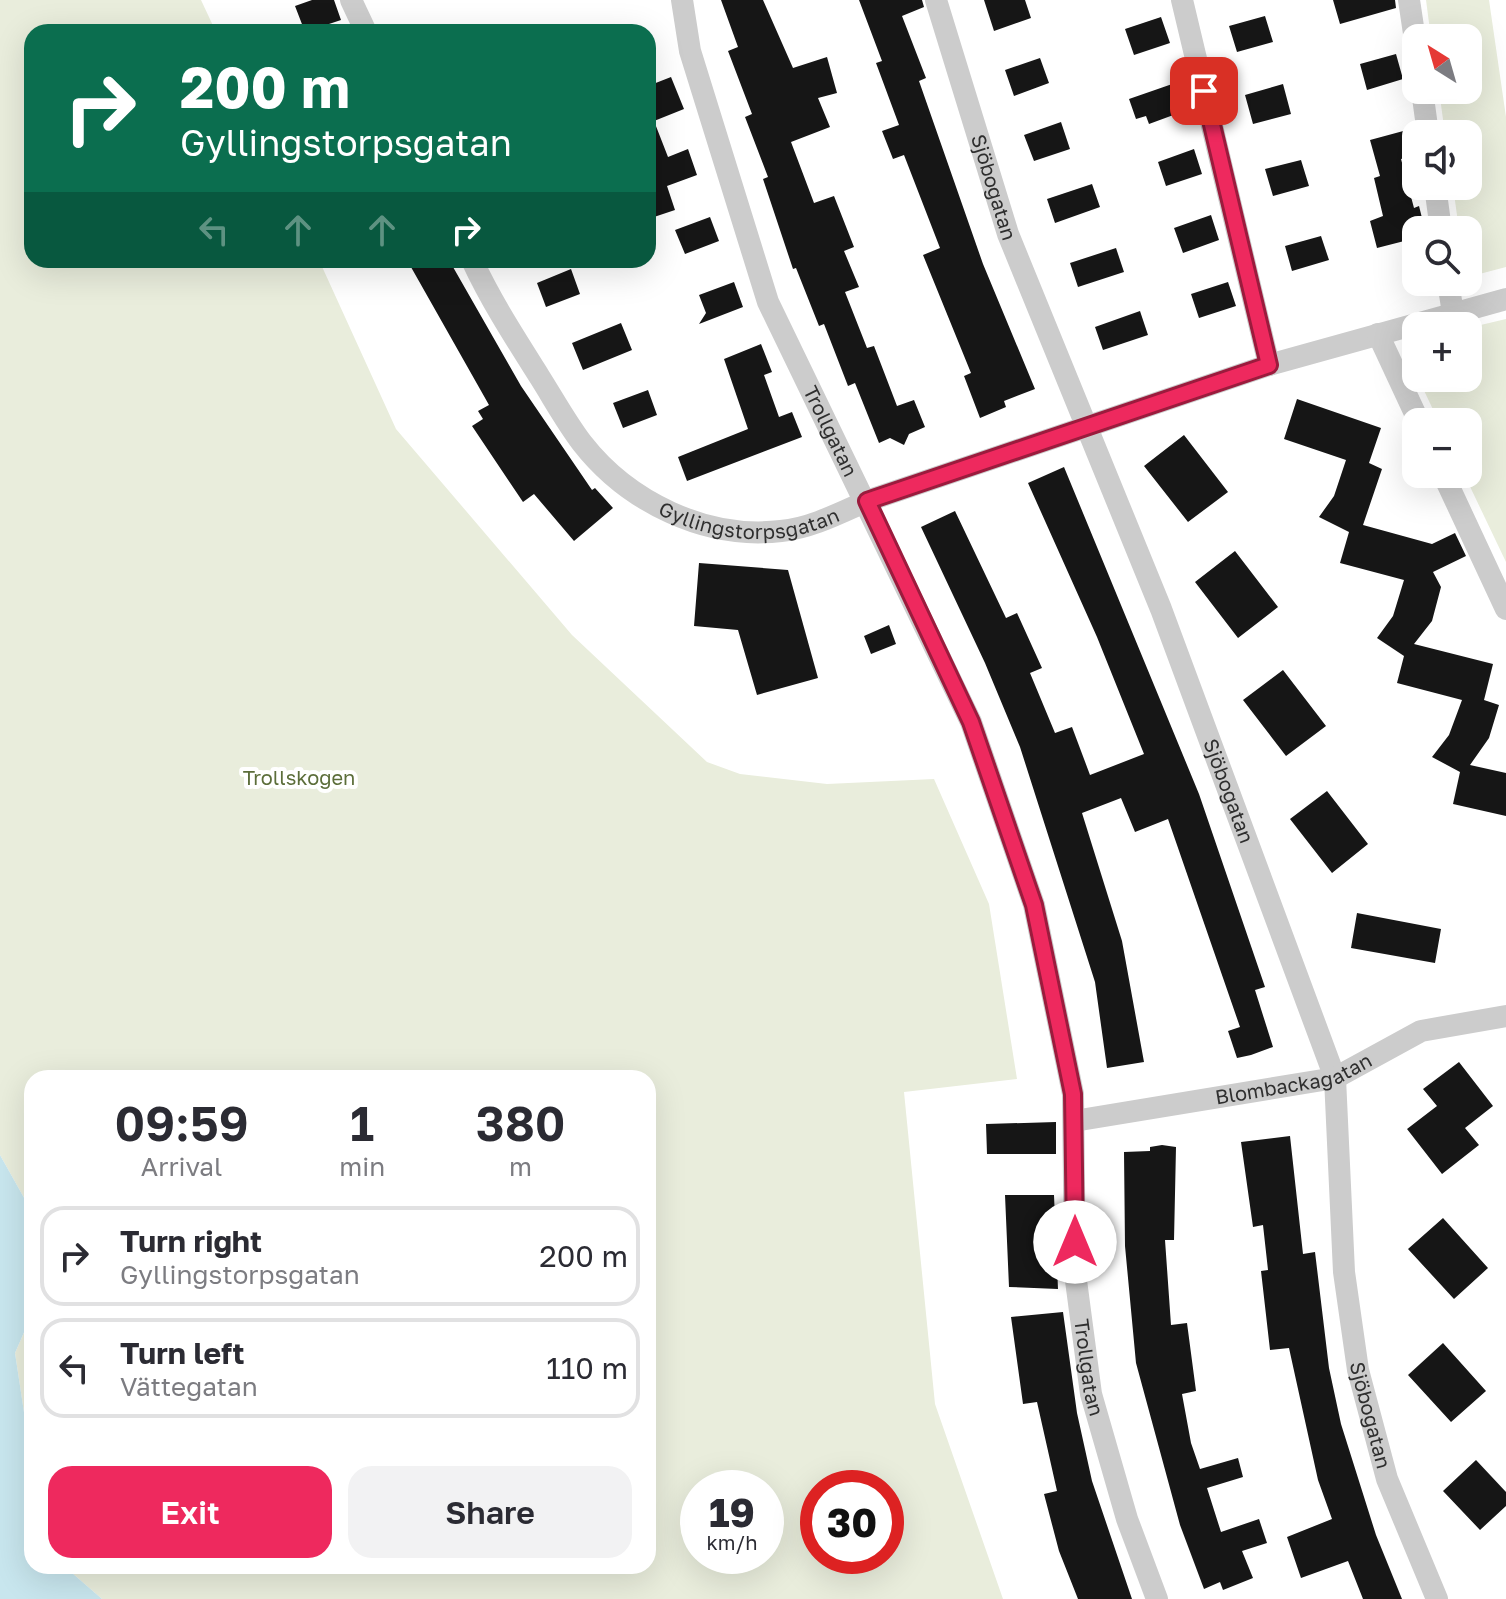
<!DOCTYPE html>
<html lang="en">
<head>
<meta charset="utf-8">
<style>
	:root { --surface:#fff; --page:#f2f2f3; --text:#2b2b33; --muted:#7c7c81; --line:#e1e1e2; --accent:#ee295e }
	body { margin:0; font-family:"Golos Text",sans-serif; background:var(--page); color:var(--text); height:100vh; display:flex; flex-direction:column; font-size:30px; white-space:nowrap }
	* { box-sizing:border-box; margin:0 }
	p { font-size:26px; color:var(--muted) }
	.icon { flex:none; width:44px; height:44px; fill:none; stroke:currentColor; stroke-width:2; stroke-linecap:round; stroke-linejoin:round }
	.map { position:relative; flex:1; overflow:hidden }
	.panel { position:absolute; left:24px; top:1070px; width:632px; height:504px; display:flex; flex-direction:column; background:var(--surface); border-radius:24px; box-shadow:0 8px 32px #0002 }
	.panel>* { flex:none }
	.guide { position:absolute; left:24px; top:24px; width:632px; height:244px; border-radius:24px; box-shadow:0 8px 32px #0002; background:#0b6e4f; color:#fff; overflow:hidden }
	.needle { width:52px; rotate:323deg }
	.tools { position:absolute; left:1402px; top:24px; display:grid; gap:16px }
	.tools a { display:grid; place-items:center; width:80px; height:80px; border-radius:16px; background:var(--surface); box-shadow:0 8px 32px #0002; font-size:40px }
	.speed { position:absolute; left:680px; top:1470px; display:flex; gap:16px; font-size:40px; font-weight:700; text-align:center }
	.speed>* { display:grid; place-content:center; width:104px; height:104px; border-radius:50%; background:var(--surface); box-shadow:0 8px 32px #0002; line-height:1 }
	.speed small { font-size:20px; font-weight:400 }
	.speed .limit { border:12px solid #d22; background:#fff; color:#111 }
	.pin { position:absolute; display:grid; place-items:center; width:68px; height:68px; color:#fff; margin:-34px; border-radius:16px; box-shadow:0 4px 12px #0006 }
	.me { position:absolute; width:88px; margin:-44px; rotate:0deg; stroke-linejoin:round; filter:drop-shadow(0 0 6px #0008) }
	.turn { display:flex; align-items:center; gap:28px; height:168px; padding:0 24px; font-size:36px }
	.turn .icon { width:104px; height:104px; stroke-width:2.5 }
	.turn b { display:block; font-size:56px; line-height:68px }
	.lanes { display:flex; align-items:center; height:76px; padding:0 24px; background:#0003; justify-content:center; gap:40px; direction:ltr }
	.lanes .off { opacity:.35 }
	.eta { display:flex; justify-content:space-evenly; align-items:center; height:136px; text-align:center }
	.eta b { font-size:48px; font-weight:600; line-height:56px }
	.action { display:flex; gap:16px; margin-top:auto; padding:16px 24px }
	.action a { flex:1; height:92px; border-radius:24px; background:var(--accent); color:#fff; font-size:32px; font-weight:600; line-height:92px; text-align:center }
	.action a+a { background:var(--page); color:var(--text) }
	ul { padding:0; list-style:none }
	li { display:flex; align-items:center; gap:24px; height:100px; margin:0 16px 12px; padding:0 8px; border:4px solid var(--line); border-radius:24px }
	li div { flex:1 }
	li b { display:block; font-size:30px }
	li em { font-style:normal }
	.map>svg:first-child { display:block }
</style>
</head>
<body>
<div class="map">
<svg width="1506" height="1599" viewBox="0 0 1506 1599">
	<rect width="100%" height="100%" fill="#fff"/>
	<path fill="#e9eddc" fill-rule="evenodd" d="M0,0H201L216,32H32V260H319L396,429L572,635L707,762L740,774L827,784L934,779L989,904L1017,1079L904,1092L935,1404L1003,1599H102L64,1566H648V1078H32V1212L0,1155ZM698,1488H766V1556H698ZM818,1488H886V1556H818Z
		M1426,0H1489L1506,117V267L1468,277V230H1459L1453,186H1468V134H1445L1439,90H1468V38H1431Z
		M1506,319V562L1464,474H1468V422H1439L1418,378H1468V328Z
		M32,1314V1465L15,1353Z"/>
	<path fill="#c8e6ee" d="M0,1155L32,1212V1314L15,1353L32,1465V1566H64L102,1599H0Z"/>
	<path fill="#161616" d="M312,0H334L341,20L305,32L295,6Z
		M721,0H763L793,68L827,57L837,93L818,98L830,127L791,142L814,203L834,196L854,247L844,251L859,287L845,292L867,348L874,346L897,406L914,400L925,427L909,434L904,445L890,438L879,443L855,383L848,386L824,324L819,326L796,268L793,269L763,179L768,177L745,117L752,114L728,51L738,47Z
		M859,0H922L924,7L902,16L926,78L919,81L983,264L1035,389L1004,401L1006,407L980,418L964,376L971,373L923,255L940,248L904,155L893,159L882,131L899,125L876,63L882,61Z
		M984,0H1025L1031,18L994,31Z
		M1333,0H1395L1396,8L1340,24Z
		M1265,16L1273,42L1237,52L1229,26Z
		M1161,17L1170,43L1134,55L1125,29Z
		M1396,54L1403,79L1367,90L1360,64Z
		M1040,58L1049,83L1014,96L1005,70Z
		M671,77L684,109L654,121L668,157L688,149L697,175L667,186L675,210L648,219V86Z
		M1178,82L1187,110L1149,124L1146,116L1136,119L1129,99Z
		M1283,84L1291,114L1253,124L1245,95Z
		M1061,122L1070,149L1034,161L1024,135Z
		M1407,130L1414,156L1401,159L1414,208L1419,206L1425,230H1416V238L1377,248L1370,221L1383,216L1374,178L1380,176L1370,140Z
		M1194,149L1202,174L1166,186L1158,162Z
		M1301,160L1309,186L1273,196L1265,169Z
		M1092,184L1100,207L1055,223L1047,199Z
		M1211,215L1219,240L1183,253L1174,228Z
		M710,217L719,241L685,254L675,230Z
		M1321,236L1329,260L1292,271L1285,246Z
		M1116,248L1124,272L1078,287L1070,263Z
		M407,260H449L521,386L592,490L595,488L613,508L574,541L534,494L523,502L472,426L483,419L478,411L489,405Z
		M571,269L580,294L546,307L537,283Z
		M734,282L743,307L699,324L706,313L699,295Z
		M1228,282L1236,306L1199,318L1191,294Z
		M1140,311L1148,335L1103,350L1095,327Z
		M621,323L632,350L583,370L572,343Z
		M761,344L772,372L764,375L779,417L792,412L802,437L687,481L678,457L748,429L724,359Z
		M648,390L657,415L623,428L613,403Z
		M1297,399L1381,428L1369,463L1382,469L1363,525L1432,544L1455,533L1466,556L1433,572L1441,587L1432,621L1414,644L1493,664L1484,700L1499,705L1489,738L1470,765L1506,773V816L1453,804L1460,772L1432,757L1449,735L1462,700L1397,683L1404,656L1377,638L1393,616L1404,580L1340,563L1349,532L1319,517L1334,496L1346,460L1284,439Z
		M1184,435L1228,492L1188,522L1144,466Z
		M1064,467L1199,794L1265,987L1255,990L1273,1047L1251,1055L1237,1058L1228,1031L1240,1027L1168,819L1135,832L1121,798L1082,813L1122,941L1144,1062L1107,1068L1095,982L1020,747L985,663L921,527L955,511L1006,618L1017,613L1042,668L1030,673L1055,733L1072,727L1090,775L1144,754L1097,637L1028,483Z
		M1235,551L1278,607L1238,638L1195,582Z
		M699,563L788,570L818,678L757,695L738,630L694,626Z
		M889,625L896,644L871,654L864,636Z
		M1283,670L1326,726L1286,756L1243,700Z
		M1327,791L1368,844L1332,873L1290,819Z
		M1357,913L1441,929L1435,963L1351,948Z
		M1459,1062L1493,1106L1465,1128L1479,1145L1442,1174L1407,1129L1437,1106L1423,1089Z
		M1056,1122V1154H987L986,1124Z
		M1290,1136L1303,1254L1315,1252L1329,1368L1341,1424L1376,1535L1402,1599H1363L1348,1561L1301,1578L1287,1537L1332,1519L1318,1480L1289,1348L1270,1350L1261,1271L1268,1270L1263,1225L1253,1227L1241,1142Z
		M1162,1145L1176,1147L1174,1240H1165L1171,1325L1187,1323L1196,1391L1182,1394L1191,1443L1200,1469L1238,1458L1243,1477L1207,1488L1221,1532L1259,1519L1267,1543L1242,1551L1253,1578L1223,1590L1220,1582L1204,1589L1180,1525L1136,1363L1125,1246L1124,1152L1150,1151V1147Z
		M1005,1195H1054L1058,1289L1009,1287Z
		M1443,1218L1488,1268L1454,1299L1408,1249Z
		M1063,1312L1077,1413L1092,1481L1132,1599H1078L1059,1551L1044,1494L1057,1491L1037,1402L1023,1404L1011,1317Z
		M1443,1343L1486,1391L1451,1422L1408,1375Z
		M1476,1460L1506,1492V1506L1480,1530L1443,1491Z"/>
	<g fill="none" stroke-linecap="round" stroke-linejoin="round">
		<g stroke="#ccc" stroke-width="22">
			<path d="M351,0L366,32"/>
			<path id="s1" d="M682,0L690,51L768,302L971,722L1034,905L1073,1094L1075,1273L1091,1394L1127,1519L1157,1599"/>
			<path id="s2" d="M936,0L1008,234L1161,609L1335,1078L1344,1272L1358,1370L1387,1479L1437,1599"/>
			<path d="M1182,0L1269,365"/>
			<path d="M1409,0L1416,47"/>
			<path d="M1422,90L1428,134"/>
			<path d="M1435,186L1441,230"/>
			<path id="s3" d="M472,260C491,301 515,338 539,376C553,398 566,422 582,443C628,502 706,540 781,531C811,528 840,513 867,501L1269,365L1506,299"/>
			<path d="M1448,282L1453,313"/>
			<path d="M1378,334L1419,422"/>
			<path d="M1443,474L1506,609"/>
			<path id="s4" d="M1074,1121L1335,1078L1421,1031L1506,1016"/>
		</g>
	</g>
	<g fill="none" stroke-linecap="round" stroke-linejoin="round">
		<g stroke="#9b1b3d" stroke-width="20">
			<path id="route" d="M1075,1242L1073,1094L1034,905L971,722L867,501L1269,365L1204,91"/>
		</g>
		<use href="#route" stroke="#ee295e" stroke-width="14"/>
	</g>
	<g text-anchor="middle" stroke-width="8" stroke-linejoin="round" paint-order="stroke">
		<g font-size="20" fill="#2f2f2f" stroke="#fff">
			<text dy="7" stroke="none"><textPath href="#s2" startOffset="196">Sjöbogatan</textPath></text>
			<text dy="7" stroke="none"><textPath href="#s1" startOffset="458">Trollgatan</textPath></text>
			<text dy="7" stroke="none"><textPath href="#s3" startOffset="408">Gyllingstorpsgatan</textPath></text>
			<text dy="7" stroke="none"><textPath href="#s2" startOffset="844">Sjöbogatan</textPath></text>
			<text dy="7" stroke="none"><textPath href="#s4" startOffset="224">Blombackagatan</textPath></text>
			<text dy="7" stroke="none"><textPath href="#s1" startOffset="1442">Trollgatan</textPath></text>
			<text dy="7" stroke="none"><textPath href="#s2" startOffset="1490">Sjöbogatan</textPath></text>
		</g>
		<g font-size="20" fill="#5c6e3a" stroke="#fff">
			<text x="299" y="785">Trollskogen</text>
		</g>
	</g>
</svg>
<div class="tools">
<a><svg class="needle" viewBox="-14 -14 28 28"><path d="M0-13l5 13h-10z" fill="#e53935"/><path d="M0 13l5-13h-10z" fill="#7c7c81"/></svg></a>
<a><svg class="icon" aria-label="sound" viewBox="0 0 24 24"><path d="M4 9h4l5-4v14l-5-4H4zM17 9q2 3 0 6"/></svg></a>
<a><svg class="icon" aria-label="search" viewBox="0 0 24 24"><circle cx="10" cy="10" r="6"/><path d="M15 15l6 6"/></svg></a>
<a>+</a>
<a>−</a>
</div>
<div class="speed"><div>19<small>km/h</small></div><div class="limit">30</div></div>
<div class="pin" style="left:1204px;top:91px;background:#d93025"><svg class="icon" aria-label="arrive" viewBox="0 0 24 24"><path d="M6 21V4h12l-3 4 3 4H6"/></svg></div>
<svg class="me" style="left:1075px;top:1242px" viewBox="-20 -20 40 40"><circle r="19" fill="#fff"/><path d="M0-13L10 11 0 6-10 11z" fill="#ee295e"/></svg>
<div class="guide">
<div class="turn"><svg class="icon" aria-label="right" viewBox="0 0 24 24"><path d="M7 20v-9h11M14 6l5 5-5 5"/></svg><div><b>200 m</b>Gyllingstorpsgatan</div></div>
<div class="lanes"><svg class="icon off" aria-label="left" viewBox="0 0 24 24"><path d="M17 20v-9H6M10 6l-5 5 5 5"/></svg><svg class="icon off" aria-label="ahead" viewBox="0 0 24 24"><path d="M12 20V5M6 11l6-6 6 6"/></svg><svg class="icon off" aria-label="ahead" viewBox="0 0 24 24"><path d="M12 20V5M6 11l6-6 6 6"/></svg><svg class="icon" aria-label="right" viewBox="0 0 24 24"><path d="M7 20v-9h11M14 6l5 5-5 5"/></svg></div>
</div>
<section class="panel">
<div class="eta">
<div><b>09:59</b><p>Arrival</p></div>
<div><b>1</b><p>min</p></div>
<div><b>380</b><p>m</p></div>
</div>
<ul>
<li><svg class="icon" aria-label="right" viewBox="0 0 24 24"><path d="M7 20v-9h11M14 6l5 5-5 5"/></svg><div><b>Turn right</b><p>Gyllingstorpsgatan</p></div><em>200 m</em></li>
<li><svg class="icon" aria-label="left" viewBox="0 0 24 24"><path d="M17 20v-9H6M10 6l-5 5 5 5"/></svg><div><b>Turn left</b><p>Vättegatan</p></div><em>110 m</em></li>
</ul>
<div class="action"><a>Exit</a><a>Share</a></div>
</section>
</div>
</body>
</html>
